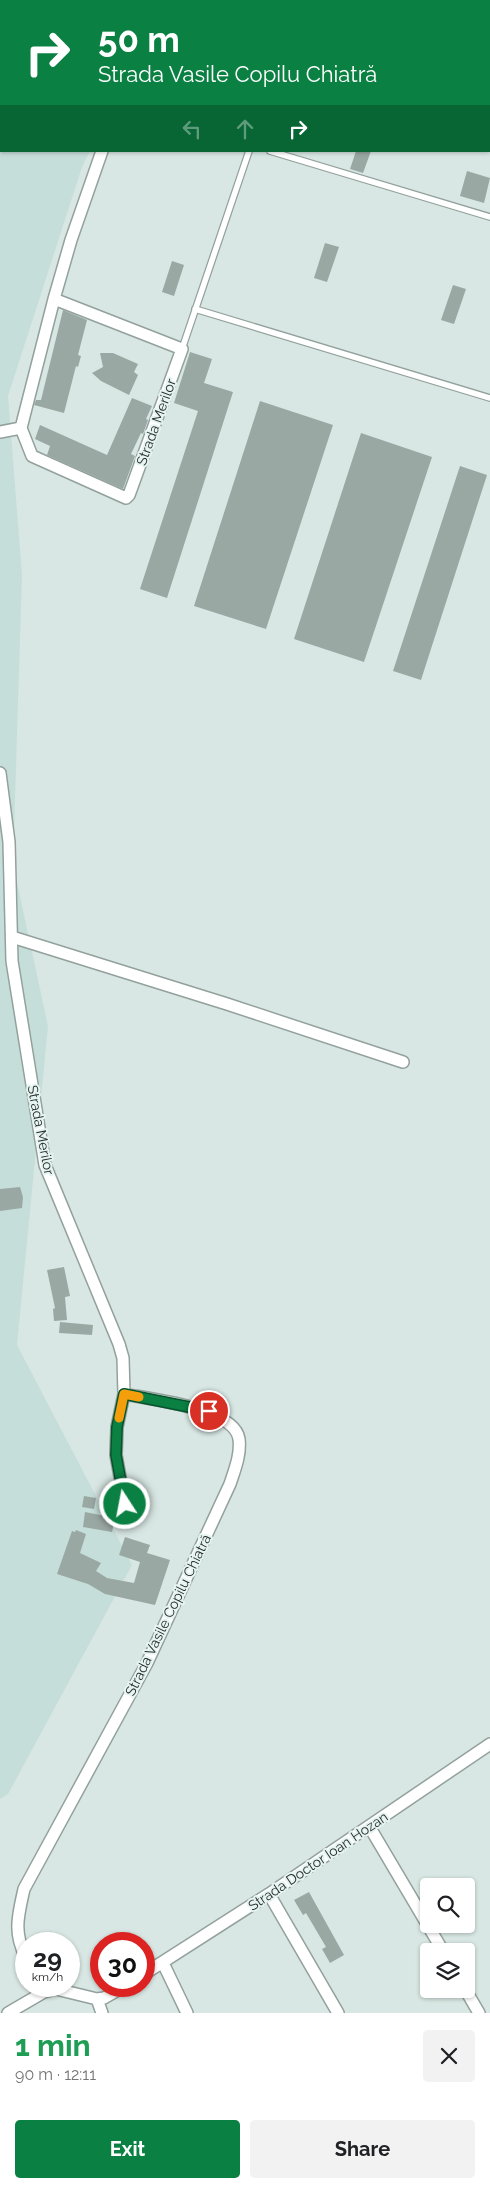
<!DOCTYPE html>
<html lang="en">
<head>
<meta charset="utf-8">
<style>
	:root { --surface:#fff; --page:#f2f2f2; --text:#202124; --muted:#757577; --accent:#0b8043 }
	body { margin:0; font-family:Raleway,sans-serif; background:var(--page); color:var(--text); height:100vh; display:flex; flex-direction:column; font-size:19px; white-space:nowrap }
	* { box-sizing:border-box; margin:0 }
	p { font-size:16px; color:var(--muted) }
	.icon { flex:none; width:28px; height:28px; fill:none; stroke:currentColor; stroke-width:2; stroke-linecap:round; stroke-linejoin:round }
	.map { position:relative; height:2013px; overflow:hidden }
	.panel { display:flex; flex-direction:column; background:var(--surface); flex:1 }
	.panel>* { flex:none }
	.top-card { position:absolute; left:0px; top:0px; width:490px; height:152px; box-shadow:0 1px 4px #0004; background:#0b8043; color:#fff; overflow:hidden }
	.controls { position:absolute; left:420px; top:1878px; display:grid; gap:10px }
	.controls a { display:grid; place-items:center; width:55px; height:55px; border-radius:5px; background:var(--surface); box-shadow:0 1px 4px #0004; font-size:25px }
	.speed { position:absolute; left:15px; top:1932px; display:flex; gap:10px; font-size:25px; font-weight:700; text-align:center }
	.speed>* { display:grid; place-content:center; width:65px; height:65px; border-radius:50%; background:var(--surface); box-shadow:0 1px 4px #0004; line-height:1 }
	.speed small { font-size:12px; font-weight:400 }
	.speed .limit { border:8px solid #d22; background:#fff; color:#111 }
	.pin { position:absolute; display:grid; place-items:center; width:42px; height:42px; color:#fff; margin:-21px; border:2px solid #fff; border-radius:50%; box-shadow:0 1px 5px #0007 }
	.me { position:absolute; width:55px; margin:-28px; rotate:349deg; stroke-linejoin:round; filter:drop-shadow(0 0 4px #0008) }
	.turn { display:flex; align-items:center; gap:18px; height:105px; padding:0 15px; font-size:22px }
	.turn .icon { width:65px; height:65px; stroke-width:2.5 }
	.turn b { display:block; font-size:35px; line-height:42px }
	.lanes { display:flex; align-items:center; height:48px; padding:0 15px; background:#0003; justify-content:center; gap:25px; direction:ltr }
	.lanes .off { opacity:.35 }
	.round { display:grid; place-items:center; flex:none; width:52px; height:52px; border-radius:5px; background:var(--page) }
	.head { display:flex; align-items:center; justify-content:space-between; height:85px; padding:0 15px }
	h1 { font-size:30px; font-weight:700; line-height:38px; color:#1e9e55 }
	.button { display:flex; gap:10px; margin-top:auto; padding:10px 15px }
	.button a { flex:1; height:58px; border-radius:5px; background:var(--accent); color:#fff; font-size:20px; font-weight:700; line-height:58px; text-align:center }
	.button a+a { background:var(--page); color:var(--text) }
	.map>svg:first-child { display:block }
</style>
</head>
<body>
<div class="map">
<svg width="490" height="2013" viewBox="0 0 490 2013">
	<rect width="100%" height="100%" fill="#d8e7e3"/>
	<path fill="#c6ded9" d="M0,0H164L1,1V151H90L82,167L8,396L22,575L13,864L48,1026L17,1345L132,1565L8,1794L0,1799Z"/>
	<path fill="#9aa8a4" d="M356,151H371L363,173L350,169Z
		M467,171L490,178L484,203L460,196Z
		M325,243L339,247L327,282L314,278Z
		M172,261L184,265L174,296L162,292Z
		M453,285L466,289L454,324L441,320Z
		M63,310L87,320L78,355L81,356L78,367L76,366L64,413L34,405L36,400H41Z
		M190,352L212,359L204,383L233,392L167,598L140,589L198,411L174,403Z
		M100,353H113L138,364L134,372L138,375L129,395L101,381L92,373L103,367Z
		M132,398L152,406L146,419L148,420L143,434L141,433L131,454L135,456L123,489L47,455L50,446L35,439L40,425L107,455Z
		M260,401L333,425L266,629L194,606Z
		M361,433L432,457L364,662L294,639Z
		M460,466L487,475L421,680L393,671Z
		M20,1187L23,1197L22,1208L0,1211V1189Z
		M64,1267L70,1296L65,1297L67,1320L54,1321L53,1309L55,1308L47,1270Z
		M60,1322L93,1325L92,1335L59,1333Z
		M84,1496L96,1498L94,1509L82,1507Z
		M85,1512L115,1518L112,1532L83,1527Z
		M76,1530L86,1534L80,1553L101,1563L96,1571L107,1578L134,1583L140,1562L119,1555L125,1537L150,1545L147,1553L170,1560L155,1605L105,1594L88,1584L57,1574L72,1531L75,1532Z
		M309,1892L344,1955L330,1963L322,1949L326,1947L306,1913L303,1915L294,1900Z"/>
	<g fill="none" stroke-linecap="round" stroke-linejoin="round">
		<g stroke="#93a19d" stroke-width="8">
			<path id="lane" d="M270,151L490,217
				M195,309L490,398
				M182,349L249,151"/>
		</g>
		<g stroke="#93a19d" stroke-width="14">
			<path id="street" d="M173,1L174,0
				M21,428L32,456L126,498L129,495L182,349L54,299L71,240L102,151
				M0,432L21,428L54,299
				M0,773L9,842L12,961L45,1165L119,1344L123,1358L124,1394L117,1427L116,1455L125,1504
				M12,937L227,1004L403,1062
				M369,1826L443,1951
				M269,1894L338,2013
				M26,1958C13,1932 18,1916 24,1889L147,1663L230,1484C235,1469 241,1454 239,1439C235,1408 149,1399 124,1394
				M163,1963L187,2013
				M144,1974L269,1894L490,1744
				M465,1989L479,2013
				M97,1999L102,2013
				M8,2013L44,1992L56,1989L97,1999L104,1998L125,1986"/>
		</g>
		<use href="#lane" stroke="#fff" stroke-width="5.5"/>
		<use href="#street" stroke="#fff" stroke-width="11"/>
	</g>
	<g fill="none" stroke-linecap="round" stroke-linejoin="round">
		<g stroke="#07532c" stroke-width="12">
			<path id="route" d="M125,1504L116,1455L117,1427L124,1394L209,1411"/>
		</g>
		<use href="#route" stroke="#0b8043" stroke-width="9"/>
		<path stroke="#f59e0b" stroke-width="9" d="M119,1418L124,1394L139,1397"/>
	</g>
	<g text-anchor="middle" stroke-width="4" stroke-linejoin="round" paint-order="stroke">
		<g font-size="14" fill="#262c2b" stroke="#e5f4f0">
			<text transform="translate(156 422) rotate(-70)" y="5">Strada Merilor</text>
			<text transform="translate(41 1130) rotate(79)" y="5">Strada Merilor</text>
			<text transform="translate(168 1615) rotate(-64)" y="5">Strada Vasile Copilu Chiatră</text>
			<text transform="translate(318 1861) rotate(-34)" y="5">Strada Doctor Ioan Hozan</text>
		</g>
	</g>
</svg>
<div class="controls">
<a><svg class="icon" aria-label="search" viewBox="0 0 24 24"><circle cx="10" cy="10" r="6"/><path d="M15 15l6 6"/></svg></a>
<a><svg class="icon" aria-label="layers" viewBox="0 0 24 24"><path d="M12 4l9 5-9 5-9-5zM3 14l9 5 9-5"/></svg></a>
</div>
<div class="speed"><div>29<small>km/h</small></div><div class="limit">30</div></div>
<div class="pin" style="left:209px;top:1411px;background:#d93025"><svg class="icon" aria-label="arrive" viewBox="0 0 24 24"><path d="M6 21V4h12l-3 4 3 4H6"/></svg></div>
<svg class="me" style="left:125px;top:1504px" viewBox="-20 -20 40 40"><circle r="17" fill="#0b8043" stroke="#fff" stroke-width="3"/><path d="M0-11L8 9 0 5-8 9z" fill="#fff"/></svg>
<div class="top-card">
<div class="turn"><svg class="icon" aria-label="right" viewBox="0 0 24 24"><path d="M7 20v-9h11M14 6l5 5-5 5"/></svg><div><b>50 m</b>Strada Vasile Copilu Chiatră</div></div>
<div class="lanes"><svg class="icon off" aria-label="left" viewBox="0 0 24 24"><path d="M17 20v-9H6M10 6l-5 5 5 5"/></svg><svg class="icon off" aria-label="ahead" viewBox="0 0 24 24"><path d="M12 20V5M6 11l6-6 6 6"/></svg><svg class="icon" aria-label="right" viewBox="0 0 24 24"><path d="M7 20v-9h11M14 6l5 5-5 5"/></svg></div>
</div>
</div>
<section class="panel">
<div class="head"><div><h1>1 min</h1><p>90 m · 12:11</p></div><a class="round"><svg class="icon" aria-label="close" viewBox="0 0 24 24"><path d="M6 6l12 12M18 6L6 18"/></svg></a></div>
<div class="button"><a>Exit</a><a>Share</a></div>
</section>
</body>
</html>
